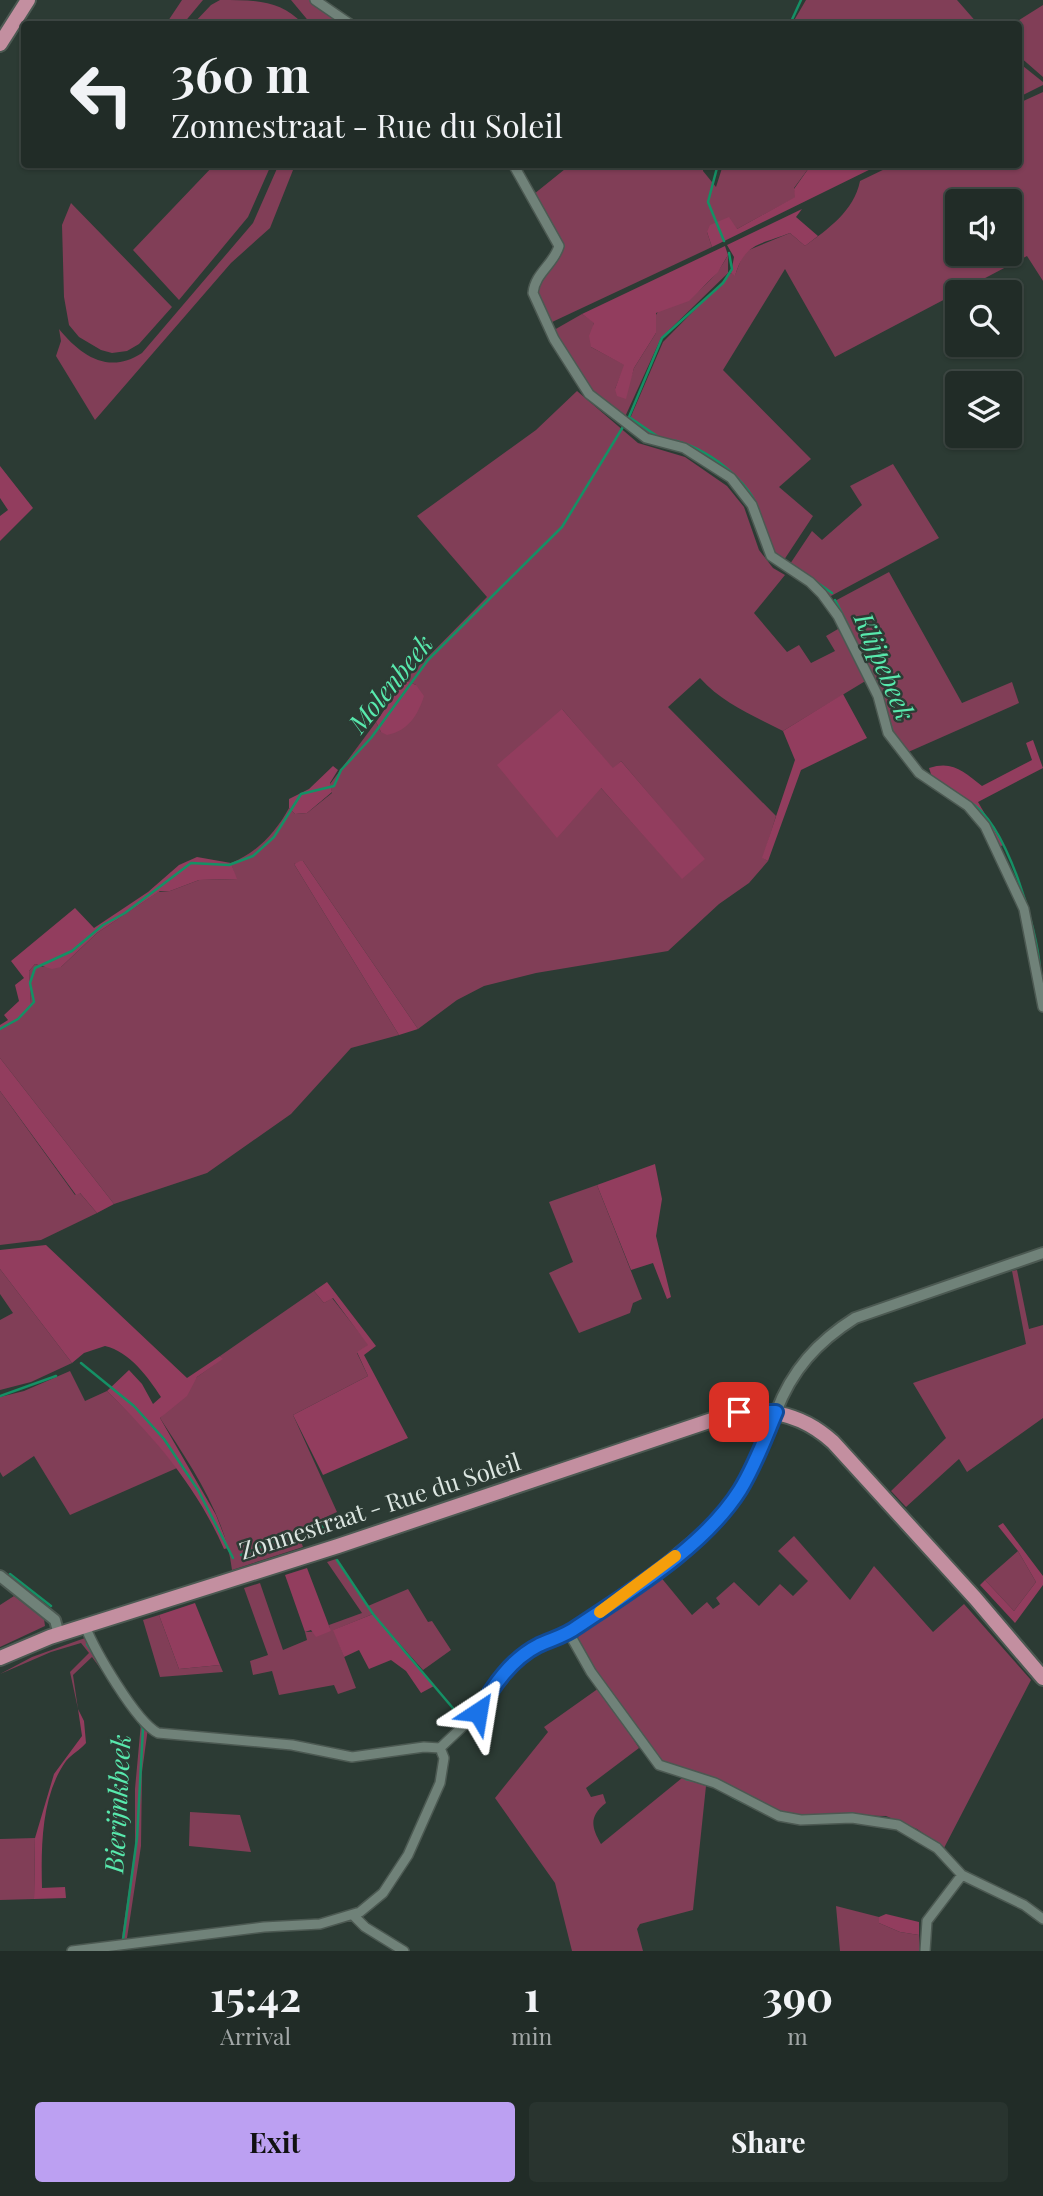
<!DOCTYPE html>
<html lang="en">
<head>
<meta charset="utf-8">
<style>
	:root { --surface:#212c27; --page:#29342f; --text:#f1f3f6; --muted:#a2a7a7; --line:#3e4844; --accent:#bca0f2 }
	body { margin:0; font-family:"Playfair Display",serif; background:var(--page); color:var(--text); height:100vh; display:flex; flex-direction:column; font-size:26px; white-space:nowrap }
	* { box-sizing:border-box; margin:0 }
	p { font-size:23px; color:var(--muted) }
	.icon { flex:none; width:38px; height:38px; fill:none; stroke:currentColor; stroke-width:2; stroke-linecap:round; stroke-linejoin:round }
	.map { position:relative; height:1951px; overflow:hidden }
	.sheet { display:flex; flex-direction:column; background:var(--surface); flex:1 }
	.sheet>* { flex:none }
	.hud { position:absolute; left:21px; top:21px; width:1001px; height:147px; border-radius:7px; box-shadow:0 2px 5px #0004,0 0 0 2px var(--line); background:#212c27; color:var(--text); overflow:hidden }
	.tools { position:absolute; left:945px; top:189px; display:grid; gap:14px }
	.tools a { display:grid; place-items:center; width:77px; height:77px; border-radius:7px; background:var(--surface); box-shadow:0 2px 5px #0004,0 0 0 2px var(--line); font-size:35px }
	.pin { position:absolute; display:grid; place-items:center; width:60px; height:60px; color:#fff; margin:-30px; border-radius:14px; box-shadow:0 4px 10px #0006 }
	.me { position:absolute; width:77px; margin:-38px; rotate:33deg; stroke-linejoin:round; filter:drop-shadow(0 0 5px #0008) }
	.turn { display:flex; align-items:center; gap:24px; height:147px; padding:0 35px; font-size:32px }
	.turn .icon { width:91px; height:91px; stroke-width:2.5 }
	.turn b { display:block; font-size:49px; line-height:60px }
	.eta { display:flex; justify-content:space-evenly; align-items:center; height:119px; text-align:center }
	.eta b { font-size:42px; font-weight:700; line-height:49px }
	.cta { display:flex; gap:14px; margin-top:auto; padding:14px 35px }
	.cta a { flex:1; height:80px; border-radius:7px; background:var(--accent); color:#111; font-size:28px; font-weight:700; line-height:80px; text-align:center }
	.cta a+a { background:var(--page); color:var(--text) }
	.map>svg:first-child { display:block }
</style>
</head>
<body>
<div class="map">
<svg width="1043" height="1951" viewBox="0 0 1043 1951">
	<rect width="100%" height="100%" fill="#2c3b34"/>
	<path fill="#813e57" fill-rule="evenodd" d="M182,0H203L183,24H166Z
		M220,0C256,0 280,0 303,24H193L211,5Z
		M291,0H310L341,24H311Z
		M806,0H957L978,24H792Z
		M1043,5V77L1019,56L1018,24H1013Z
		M1018,62L1043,82V85L1019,97Z
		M1043,92V281L1027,256L835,357L785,269L723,370L811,459L779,487L813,516L782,563L771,552L754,499L745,488L700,453L652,439L629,421L663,342L731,273L735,275L744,252L790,233L805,246C828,229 854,211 860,181L893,165L1018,164L1019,103ZM957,201H1010V254H957Z
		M215,164L271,165L248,217L179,300L133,250Z
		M279,164L295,165L270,228L231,263L95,420L56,356L61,341L59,329C81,356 109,375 142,353L253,223Z
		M570,165H703V171L716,187L723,165H811L794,188L796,197L737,229L707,232L712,247L550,323L536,288L560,255L534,194Z
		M71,203L172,307L139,344L127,351L112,353L101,350L79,337L69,325L64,297L62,225Z
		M728,255V273L661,338L624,419L591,392L553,333L554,330L582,314L594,322L591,347L625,365L615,389L629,383L634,368L656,333L654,318L659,310C687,305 715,281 728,255Z
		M577,391L638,443L685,457L727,486L744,507L759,550L773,568L785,575L754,613L787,652L799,645L811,663L835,651L826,636L838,629L867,680L783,731C754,716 722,703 700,678L668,707L776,816L763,858L768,861L749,883L719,904L668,951L536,973L484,986L457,1000L418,1029L303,861L294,864L399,1035L351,1048L291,1114L207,1173L114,1204L0,1058V1030L14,1022L31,1005L29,971L35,964L43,967H61L97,933L158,892L170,891L199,880L236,879L231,863C257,853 276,832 289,808L295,814L307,813L332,793L330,784L376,722L381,732L416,685L405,680L487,597L417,516L536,430ZM562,709L613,769L621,761L704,859L682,878L601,788Z
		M893,464L939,538L829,597L788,567L812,531L822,540L862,505L850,486Z
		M889,572L962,703L1012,682L1019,703L906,753L890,730L833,602Z
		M0,1091L75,1195L79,1192L97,1213L41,1240L0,1245Z
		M597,1185L642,1299L633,1303L630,1313L579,1333L549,1273L573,1262L549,1202Z
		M0,1269L72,1363L31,1382L0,1390V1320L13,1313L0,1294Z
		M1017,1270L1029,1329L1043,1325V1418L967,1472L959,1459L906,1507L891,1491L946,1438L913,1383L1026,1344L1012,1271Z
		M314,1291L324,1303L332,1298L369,1345L357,1353L368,1376L293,1415L337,1512L297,1530L303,1547L232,1570C226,1516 189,1463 160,1418L197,1377L222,1359L220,1356Z
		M70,1371L85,1401L107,1391L146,1429L177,1468L70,1515L34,1456L3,1477L0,1472V1397L24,1391Z
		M794,1536L850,1600L874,1566L933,1632L964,1604L1031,1680L944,1848L917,1829L886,1816L781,1814L664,1766L601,1685L573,1637L659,1575L692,1615L707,1602L713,1609L720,1604L716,1598L734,1582L759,1606L780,1584L793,1596L808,1581L778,1551Z
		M1018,1551L1036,1582L1014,1611L985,1580Z
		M336,1559L368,1606L408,1589L428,1622L432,1621L451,1650L423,1670L373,1614L334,1630L356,1688L338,1694L334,1685L279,1695L272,1671L253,1675L250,1661L268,1655L244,1588L260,1583L283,1650L307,1640L305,1632L330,1631L329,1625L362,1613L327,1562Z
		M14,1596L44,1619L45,1626L0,1647V1605Z
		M159,1615L179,1669L220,1665L223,1672L160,1677L143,1620Z
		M85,1638L89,1644L139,1721L92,1657L73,1675L78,1709L70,1672L89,1653L81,1643L51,1652L0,1674L32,1657Z
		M599,1688L639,1748L586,1788L591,1797L603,1794L606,1803C589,1816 591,1827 601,1844L682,1778L706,1786L693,1910L640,1924L637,1929L643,1951H572L555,1883L495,1798L548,1732L544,1727Z
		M141,1723L148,1728L142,1772L141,1846L127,1938L130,1944H121L135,1847V1789Z
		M190,1812L240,1815L251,1852L189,1846Z
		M35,1838L34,1899L0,1900V1839Z
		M836,1906L879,1917V1923L900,1932L919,1935L920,1951H840Z"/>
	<path fill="#923d5e" d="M811,165H879L712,247L707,232L710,225L729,217L737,229L795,197L794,189Z
		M802,209L796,217L818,236L805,246L790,233C760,245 745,242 735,276L731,273L734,257L727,245Z
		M725,246L728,255L718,272L689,301L656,313V333L634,368L626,399L617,396L615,389L624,365L591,347L589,336L594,323L582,314Z
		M0,466L33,508L0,541V516L8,510L0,498Z
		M405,680L416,685L424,696C418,715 408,731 387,735L381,732L376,722Z
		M843,694L867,738L801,770L768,861L762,858L795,760L783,731Z
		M562,709L613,768L621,761L705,859L682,879L601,788L557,838L497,765Z
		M1033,740L1043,768L978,802L1003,845L999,847L985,818L977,810L926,776L931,774L929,768C953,760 964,772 982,786L1032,760L1026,743Z
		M333,766L338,770L330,783L332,792L307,813L295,814L289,808V799L309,789Z
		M197,857L231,863L237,879L199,880L170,891H160L97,933L61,967L52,969L35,964L29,971L31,1005L14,1022L0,1030V1025L8,1020L4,1015L19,1001L15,985L24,978L11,961L75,908L94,928L148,892L179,865Z
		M300,861H303L418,1029L399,1035L294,864Z
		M0,1058L114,1204L97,1213L80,1193L76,1195L0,1091Z
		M655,1164L662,1199L656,1236L671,1297L667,1299L653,1263L631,1270L597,1185Z
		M46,1245L187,1378L220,1356L223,1359L197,1377L187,1396L160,1418L216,1515L229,1548L224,1549C197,1487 155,1438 107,1391L129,1370L142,1384L153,1404L161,1397C148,1377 130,1352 105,1346L84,1353L72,1363L0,1269V1250Z
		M327,1282L376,1346L364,1355L408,1438L323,1475L293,1415L368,1376L357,1352L368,1345L333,1298L324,1303L314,1291Z
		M1003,1523L1043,1576V1585L1015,1623L980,1585L985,1580L1014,1611L1036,1582L1018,1551L998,1526Z
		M307,1568L331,1631L316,1637L311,1630L305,1632L285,1575Z
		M195,1603L220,1665L179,1669L159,1615Z
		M373,1614L434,1686L421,1693L406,1671L391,1660L369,1669L359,1650L344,1657L333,1630Z
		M78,1709L84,1721L86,1743C80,1750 72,1754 66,1761C41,1796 41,1847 42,1888L65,1887L66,1898L34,1899L35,1838L54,1774L82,1736Z
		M886,1914L919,1922V1935L900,1932L879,1923V1917Z"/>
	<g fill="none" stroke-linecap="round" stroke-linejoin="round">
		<path stroke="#159065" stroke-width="2.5" d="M790,24L801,0
			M718,164L708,202L724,241
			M629,417L657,436
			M670,440C703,444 753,482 760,515
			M792,565L832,593
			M835,600L849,627
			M880,690L893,733
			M970,802C1007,824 1037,928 1040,969
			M0,1029L18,1019L34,1002L30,983L35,968L72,951L103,925L125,913L191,863L229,865L253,856L274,837L301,794L334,786L341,770L371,738L428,660L562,527L629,417L662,338L723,283L732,269L729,253
			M81,1363L134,1406L164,1439L198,1490L233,1558
			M0,1396L56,1376
			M241,1555L319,1523L327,1534
			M337,1560L373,1614L463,1720
			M10,1574L51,1606
			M87,1644L98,1661
			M686,1779L694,1781
			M732,1797L779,1820
			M123,1940L137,1838L143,1728L137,1719"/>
		<g stroke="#4c5952" stroke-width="12">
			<path id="minor" d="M315,0L350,24
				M513,164L559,246C554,264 535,273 533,293L554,339L589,394L646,438L684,448L731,478L752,505L771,556L810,582L822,594L838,616L878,696L888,733L919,773L968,806L985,826L1024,909L1043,1007
				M85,1626C95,1651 136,1722 158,1733L292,1745L352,1757L424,1747L440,1748
				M569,1633L591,1672L659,1765L715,1783L779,1816L801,1820L852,1818L898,1825L937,1848L962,1875L1024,1905L1043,1919
				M440,1748L478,1712L504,1673L515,1662L537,1646L569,1633L630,1592L719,1518L741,1489L776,1412
				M353,1915L365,1927L404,1951
				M72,1951L264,1927L320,1924L360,1912L383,1893L408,1855L440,1783L444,1758L440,1748
				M925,1951L927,1921L962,1875"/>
		</g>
		<g stroke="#4c5952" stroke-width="14">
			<path id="tertiary" d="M776,1412C792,1370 817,1342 855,1318L1043,1253
				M0,1576L55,1620L59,1635"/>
		</g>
		<g stroke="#4c5952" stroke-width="18">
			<path id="primary" d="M0,44L28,0
				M0,1658L50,1637L338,1546L718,1418C760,1405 800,1412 833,1442L975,1598L1043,1678"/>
		</g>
		<use href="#minor" stroke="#708279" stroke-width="9"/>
		<use href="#tertiary" stroke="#708279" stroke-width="10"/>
		<use href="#primary" stroke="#c38fa0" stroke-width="14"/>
	</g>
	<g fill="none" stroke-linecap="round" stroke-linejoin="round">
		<g stroke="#114b97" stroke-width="18">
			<path id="route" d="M478,1712C493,1686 511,1659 539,1645C552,1639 565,1636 577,1627C632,1590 704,1547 740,1490C755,1466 765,1438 776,1412H739"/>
		</g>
		<use href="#route" stroke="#1a73e8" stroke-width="12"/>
		<path stroke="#f59e0b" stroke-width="12" d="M600,1612L675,1556"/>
	</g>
	<g text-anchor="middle" stroke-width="5" stroke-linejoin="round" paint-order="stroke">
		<g font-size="24" fill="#dce6e1" stroke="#2c3b34">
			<text transform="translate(380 1507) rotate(-18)" y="8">Zonnestraat - Rue du Soleil</text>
		</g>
		<g font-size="26" font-style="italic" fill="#58e9ad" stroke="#2c3b34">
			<text transform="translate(884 667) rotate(67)" y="9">Klijpebeek</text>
			<text transform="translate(391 684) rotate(-51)" y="9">Molenbeek</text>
			<text transform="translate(118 1804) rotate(-87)" y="9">Bierijnkbeek</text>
		</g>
	</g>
</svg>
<div class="tools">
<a><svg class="icon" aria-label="sound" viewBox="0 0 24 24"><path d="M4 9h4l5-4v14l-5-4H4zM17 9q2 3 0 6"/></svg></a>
<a><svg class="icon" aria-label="search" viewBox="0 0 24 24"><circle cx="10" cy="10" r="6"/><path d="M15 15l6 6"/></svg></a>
<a><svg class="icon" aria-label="layers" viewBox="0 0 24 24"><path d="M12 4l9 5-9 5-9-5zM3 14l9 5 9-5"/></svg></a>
</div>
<div class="pin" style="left:739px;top:1412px;background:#d93025"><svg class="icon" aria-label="arrive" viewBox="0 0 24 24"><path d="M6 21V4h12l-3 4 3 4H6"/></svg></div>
<svg class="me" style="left:478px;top:1712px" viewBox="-20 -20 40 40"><path d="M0-17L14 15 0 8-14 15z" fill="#1a73e8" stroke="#fff" stroke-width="4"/></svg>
<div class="hud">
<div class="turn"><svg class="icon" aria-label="left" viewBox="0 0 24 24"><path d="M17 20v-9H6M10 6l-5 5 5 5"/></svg><div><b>360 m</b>Zonnestraat - Rue du Soleil</div></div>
</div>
</div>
<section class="sheet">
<div class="eta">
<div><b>15:42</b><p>Arrival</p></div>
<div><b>1</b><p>min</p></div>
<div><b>390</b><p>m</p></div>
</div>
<div class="cta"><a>Exit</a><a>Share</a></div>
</section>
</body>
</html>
